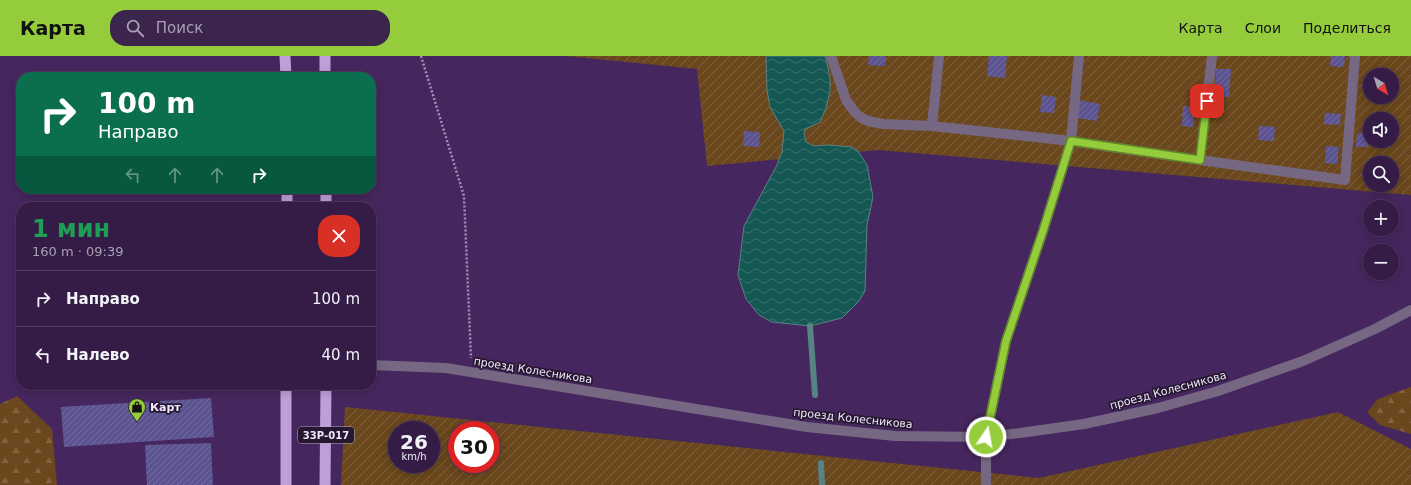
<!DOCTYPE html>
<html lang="ru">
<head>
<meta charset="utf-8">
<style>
	:root { --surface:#341c46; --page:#3c254d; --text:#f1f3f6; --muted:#a9a1b3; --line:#4e3a5f; --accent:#94cc3c }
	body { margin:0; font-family:"DejaVu Sans",sans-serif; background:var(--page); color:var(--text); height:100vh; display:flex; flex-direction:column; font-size:15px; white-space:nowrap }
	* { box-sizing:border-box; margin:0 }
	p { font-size:13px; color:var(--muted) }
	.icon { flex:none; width:22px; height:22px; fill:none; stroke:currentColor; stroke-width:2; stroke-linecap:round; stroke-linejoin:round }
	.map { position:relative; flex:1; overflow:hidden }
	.sheet { position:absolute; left:16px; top:146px; width:360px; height:188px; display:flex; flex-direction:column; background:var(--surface); border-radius:16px; box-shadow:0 2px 10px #0003,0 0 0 1px var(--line) }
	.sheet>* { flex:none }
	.top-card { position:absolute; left:16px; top:16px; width:360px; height:122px; border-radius:16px; box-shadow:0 2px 10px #0003,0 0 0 1px var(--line); background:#0b6e4f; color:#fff; overflow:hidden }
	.needle { width:26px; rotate:142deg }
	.buttons { position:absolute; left:1363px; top:12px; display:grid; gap:8px }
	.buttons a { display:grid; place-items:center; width:36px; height:36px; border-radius:50%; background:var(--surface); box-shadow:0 2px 10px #0003,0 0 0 1px var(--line); font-size:20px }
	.speed { position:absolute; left:388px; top:365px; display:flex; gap:8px; font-size:20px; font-weight:700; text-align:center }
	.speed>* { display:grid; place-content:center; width:52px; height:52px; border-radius:50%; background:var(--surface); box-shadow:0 2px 10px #0003,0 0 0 1px var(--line); line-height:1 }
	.speed small { font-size:10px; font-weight:400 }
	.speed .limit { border:6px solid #d22; background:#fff; color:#111 }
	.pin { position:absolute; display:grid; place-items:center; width:34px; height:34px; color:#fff; margin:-17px; border-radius:8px; box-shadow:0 2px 6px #0006 }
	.me { position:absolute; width:44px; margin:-22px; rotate:12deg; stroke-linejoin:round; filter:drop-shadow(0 0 3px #0008) }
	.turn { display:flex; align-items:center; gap:14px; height:84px; padding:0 16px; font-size:18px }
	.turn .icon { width:52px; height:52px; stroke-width:2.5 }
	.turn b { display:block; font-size:28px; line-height:34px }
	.lanes { display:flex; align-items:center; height:38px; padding:0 16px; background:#0003; justify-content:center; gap:20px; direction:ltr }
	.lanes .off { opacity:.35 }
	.round { display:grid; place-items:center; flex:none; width:42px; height:42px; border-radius:16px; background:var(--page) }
	.summary { display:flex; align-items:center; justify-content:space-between; height:68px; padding:0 16px }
	h1 { font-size:24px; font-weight:600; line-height:30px; color:#1e9e55 }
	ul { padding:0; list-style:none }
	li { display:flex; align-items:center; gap:12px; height:56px; padding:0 16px; border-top:1px solid var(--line) }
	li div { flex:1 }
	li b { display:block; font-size:15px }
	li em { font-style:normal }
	header { display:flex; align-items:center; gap:24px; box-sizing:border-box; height:56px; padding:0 20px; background:var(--accent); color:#111 }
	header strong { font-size:19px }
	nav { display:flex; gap:22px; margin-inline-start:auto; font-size:14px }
	.search { width:280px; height:36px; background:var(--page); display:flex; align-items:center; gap:10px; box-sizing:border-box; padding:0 14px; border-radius:16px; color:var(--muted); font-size:15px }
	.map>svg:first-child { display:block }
</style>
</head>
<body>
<header>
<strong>Карта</strong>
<div class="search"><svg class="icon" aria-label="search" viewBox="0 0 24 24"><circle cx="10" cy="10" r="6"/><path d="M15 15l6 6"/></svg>Поиск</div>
<nav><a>Карта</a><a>Слои</a><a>Поделиться</a></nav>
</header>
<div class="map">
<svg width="1411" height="429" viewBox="0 0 1411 429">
	<defs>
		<pattern id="forest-firs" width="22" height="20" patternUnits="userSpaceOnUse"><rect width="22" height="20" fill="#6a471c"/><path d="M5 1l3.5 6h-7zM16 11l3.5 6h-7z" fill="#80623e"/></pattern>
		<pattern id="garden-furrows" width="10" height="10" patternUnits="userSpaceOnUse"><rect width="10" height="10" fill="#6a471c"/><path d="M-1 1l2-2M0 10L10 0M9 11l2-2" fill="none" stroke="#80623e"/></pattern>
		<pattern id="water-waves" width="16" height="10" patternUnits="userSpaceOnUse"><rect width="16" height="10" fill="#155853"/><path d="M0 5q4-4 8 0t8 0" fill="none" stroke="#38706d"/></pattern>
		<pattern id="building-hatch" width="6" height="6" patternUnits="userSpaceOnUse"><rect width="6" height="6" fill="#5c5391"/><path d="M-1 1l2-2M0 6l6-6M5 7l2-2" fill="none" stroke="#746ca1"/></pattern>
	</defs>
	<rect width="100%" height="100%" fill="#46265e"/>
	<path fill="url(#forest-firs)" d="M1411,331V378L1380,369L1367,356L1378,343Z
		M17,340L52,373L57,429H0V348Z"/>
	<path fill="url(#garden-furrows)" fill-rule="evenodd" d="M567,0H1411V139L878,94L707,110L697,13ZM1370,19H1392V41H1370ZM1370,63H1392V85H1370ZM1370,107H1392V129H1370Z
		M345,351L1039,422L1338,356L1411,393V429H341ZM397,374H431V408H397ZM457,374H491V408H457Z"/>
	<path fill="url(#water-waves)" stroke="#578385" d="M766,0H825L828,12L830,23V35L826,52L820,66L805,73L804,78L806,86L814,90L827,89L852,91L858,95L867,109L873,141L867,169L865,235L859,245L842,262L810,270L772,266L759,259L746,243L738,219L744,170L776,111L782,96L784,75L770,51L767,34Z"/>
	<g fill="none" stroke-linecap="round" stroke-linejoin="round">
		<path stroke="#578385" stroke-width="6" d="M810,270L815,339
			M821,407L822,429"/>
	</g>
	<path fill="url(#building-hatch)" d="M869,0H886L885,10L868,9Z
		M989,0H1007L1005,22L987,20Z
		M1331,0H1345L1344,11L1330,10Z
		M1216,13H1231L1229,41L1214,40Z
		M1042,39L1056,41L1054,57L1040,56Z
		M1079,44L1100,48L1097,65L1077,62Z
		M1183,50L1195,51L1193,71L1182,70Z
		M1325,57L1341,58L1340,69L1324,68Z
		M1259,70L1275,71L1274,85L1258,84Z
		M744,75L760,76L759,91L743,90Z
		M1357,77L1369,78L1368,91H1356Z
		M1326,90L1339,91L1337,108L1325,107Z
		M211,342L214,381L64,391L61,351Z
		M211,387L213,429H147L145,389Z"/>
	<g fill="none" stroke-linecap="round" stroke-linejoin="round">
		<path stroke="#a38fb4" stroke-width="2.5" stroke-dasharray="2 2" stroke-linecap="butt" d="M421,0L464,140L471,302"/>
		<path stroke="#766883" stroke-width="10" d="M831,0L846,44L854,55L860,61L868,65L883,68L932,70L1071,85L1200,104L1345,124L1355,0
			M932,70L939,0
			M1071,85L1079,0
			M1200,104L1212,0"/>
		<path stroke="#766883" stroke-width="10" d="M371,309L446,312L807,371L895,380L986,381L1020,377L1084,368L1158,352L1218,335L1303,305L1375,273L1411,254
			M986,429V381L1006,285L1043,175L1071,85"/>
		<path stroke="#bf9fda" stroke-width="11" d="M285,0L286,21
			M325,0V21
			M287,133V151
			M326,133V151
			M286,329V429
			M325,429L326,329"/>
	</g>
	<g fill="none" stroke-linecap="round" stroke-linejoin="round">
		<g stroke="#608527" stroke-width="10">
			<path id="route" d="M986,381L1006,285L1043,175L1071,85L1200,104L1207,45"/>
		</g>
		<use href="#route" stroke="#94cc3c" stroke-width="7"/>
	</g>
	<defs>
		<g id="shop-pin" transform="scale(0.9)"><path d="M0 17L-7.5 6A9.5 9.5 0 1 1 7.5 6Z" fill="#94cc3c" stroke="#261831"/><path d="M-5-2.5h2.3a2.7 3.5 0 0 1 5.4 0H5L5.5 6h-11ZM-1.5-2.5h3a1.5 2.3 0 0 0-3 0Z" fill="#111"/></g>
	</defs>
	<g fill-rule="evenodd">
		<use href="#shop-pin" x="137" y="351"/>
	</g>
	<g text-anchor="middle" stroke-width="3.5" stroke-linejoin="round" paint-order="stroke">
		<rect fill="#261831" stroke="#b4a9be" stroke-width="1" x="298" y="371" width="56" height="16" rx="3"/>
		<g font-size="10" font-weight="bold" fill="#f1e7fb">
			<text x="326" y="383">33Р-017</text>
		</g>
		<g font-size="11" fill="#f1e7fb" stroke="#261831">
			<text transform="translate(533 314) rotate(9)" y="4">проезд Колесникова</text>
			<text transform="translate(1168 334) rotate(-15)" y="4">проезд Колесникова</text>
			<text transform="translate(853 362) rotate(6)" y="4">проезд Колесникова</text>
		</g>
		<g font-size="11" font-weight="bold" fill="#f1e7fb" stroke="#261831" text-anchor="start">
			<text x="150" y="355">Карт</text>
		</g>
	</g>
</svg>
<div class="buttons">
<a><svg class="needle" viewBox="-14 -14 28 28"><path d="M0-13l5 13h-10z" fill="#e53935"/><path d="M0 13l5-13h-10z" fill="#a9a1b3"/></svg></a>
<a><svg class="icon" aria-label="sound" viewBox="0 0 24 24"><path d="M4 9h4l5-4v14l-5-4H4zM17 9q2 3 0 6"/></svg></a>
<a><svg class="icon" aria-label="search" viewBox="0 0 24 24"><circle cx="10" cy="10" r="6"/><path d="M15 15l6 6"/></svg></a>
<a>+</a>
<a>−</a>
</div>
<div class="speed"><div>26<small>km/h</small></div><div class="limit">30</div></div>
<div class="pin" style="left:1207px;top:45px;background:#d93025"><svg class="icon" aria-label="arrive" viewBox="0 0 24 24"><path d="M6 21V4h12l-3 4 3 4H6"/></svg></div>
<svg class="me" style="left:986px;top:381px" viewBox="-20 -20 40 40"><circle r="17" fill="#94cc3c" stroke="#fff" stroke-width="3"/><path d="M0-11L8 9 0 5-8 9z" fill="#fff"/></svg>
<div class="top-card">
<div class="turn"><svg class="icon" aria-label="right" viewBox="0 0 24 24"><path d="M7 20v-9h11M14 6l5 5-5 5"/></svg><div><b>100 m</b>Направо</div></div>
<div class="lanes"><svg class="icon off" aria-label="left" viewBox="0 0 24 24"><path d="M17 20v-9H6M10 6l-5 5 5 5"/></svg><svg class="icon off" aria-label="ahead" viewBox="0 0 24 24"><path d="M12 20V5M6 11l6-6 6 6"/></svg><svg class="icon off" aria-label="ahead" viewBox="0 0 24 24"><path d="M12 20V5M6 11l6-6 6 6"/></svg><svg class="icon" aria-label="right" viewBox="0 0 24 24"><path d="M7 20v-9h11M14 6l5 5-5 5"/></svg></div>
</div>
<section class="sheet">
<div class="summary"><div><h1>1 мин</h1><p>160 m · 09:39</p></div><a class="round" style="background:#d93025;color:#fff"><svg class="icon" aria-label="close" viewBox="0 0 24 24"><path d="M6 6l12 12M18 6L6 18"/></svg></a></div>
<ul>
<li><svg class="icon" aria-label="right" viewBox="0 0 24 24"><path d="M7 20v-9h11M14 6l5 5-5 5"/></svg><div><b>Направо</b></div><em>100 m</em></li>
<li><svg class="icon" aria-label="left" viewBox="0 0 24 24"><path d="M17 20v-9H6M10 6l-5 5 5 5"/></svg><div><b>Налево</b></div><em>40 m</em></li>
</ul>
</section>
</div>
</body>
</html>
